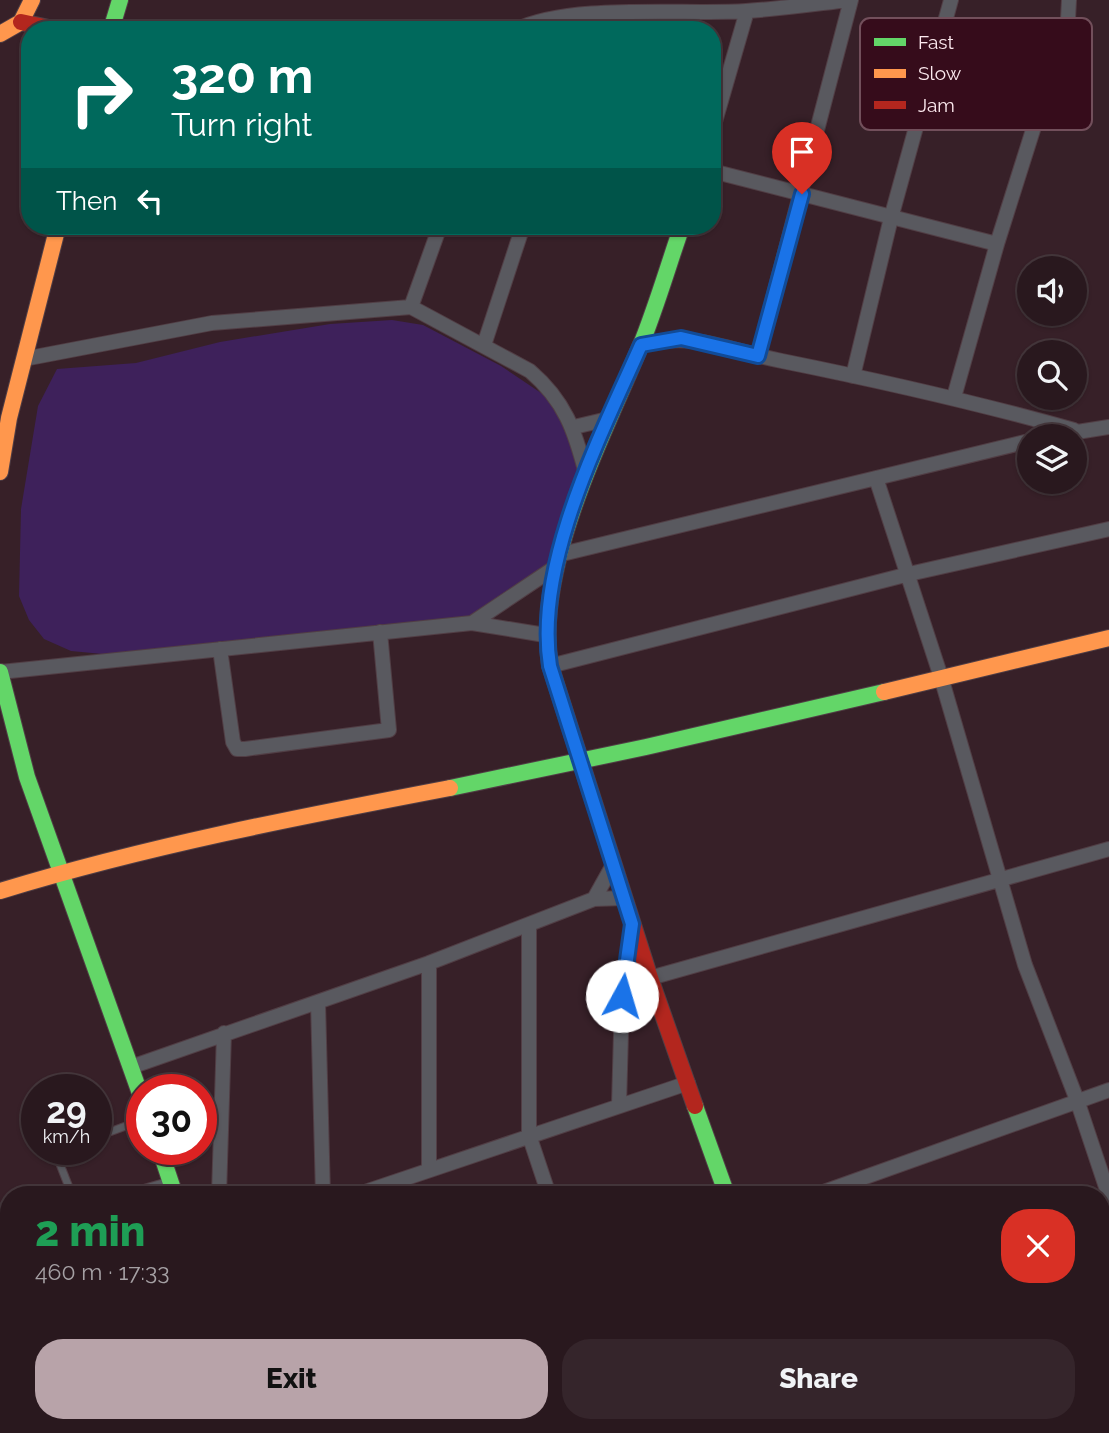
<!DOCTYPE html>
<html lang="en">
<head>
<meta charset="utf-8">
<style>
	:root { --surface:#29181e; --page:#35252b; --text:#f1f3f6; --muted:#a5a0a4; --line:#45373c; --accent:#b8a3a9 }
	body { margin:0; font-family:Raleway,sans-serif; background:var(--page); color:var(--text); height:100vh; display:flex; flex-direction:column; font-size:26px; white-space:nowrap }
	* { box-sizing:border-box; margin:0 }
	p { font-size:23px; color:var(--muted) }
	.icon { flex:none; width:38px; height:38px; fill:none; stroke:currentColor; stroke-width:2; stroke-linecap:round; stroke-linejoin:round }
	.map { position:relative; flex:1; overflow:hidden }
	.details { position:absolute; left:0px; top:1186px; width:1110px; height:247px; display:flex; flex-direction:column; background:var(--surface); border-radius:28px 28px 0 0; box-shadow:0 2px 5px #0004,0 0 0 2px var(--line) }
	.details>* { flex:none }
	.hud { position:absolute; left:21px; top:21px; width:700px; height:214px; border-radius:28px; box-shadow:0 2px 5px #0004,0 0 0 2px var(--line); background:#00695c; color:#fff; overflow:hidden }
	.fabs { position:absolute; left:1017px; top:256px; display:grid; gap:14px }
	.fabs a { display:grid; place-items:center; width:70px; height:70px; border-radius:50%; background:var(--surface); box-shadow:0 2px 5px #0004,0 0 0 2px var(--line); font-size:35px }
	.speed { position:absolute; left:21px; top:1074px; display:flex; gap:14px; font-size:35px; font-weight:700; text-align:center }
	.speed>* { display:grid; place-content:center; width:91px; height:91px; border-radius:50%; background:var(--surface); box-shadow:0 2px 5px #0004,0 0 0 2px var(--line); line-height:1 }
	.speed small { font-size:18px; font-weight:400 }
	.speed .limit { border:10px solid #d22; background:#fff; color:#111 }
	.pin { position:absolute; display:grid; place-items:center; width:60px; height:60px; color:#fff; margin:-72px -30px; border-radius:50% 50% 50% 0; rotate:-45deg; box-shadow:0 0 7px #0007 }
	.pin .icon { rotate:45deg }
	.me { position:absolute; width:77px; margin:-38px; rotate:6deg; stroke-linejoin:round; filter:drop-shadow(0 0 5px #0008) }
	.turn { display:flex; align-items:center; gap:24px; height:147px; padding:0 35px; font-size:32px }
	.turn .icon { width:91px; height:91px; stroke-width:2.5 }
	.turn b { display:block; font-size:49px; line-height:60px }
	.then { display:flex; align-items:center; height:66px; padding:0 35px; background:#0003; gap:14px; font-size:26px }
	.round { display:grid; place-items:center; flex:none; width:74px; height:74px; border-radius:28px; background:var(--page) }
	.headline { display:flex; align-items:center; justify-content:space-between; height:119px; padding:0 35px }
	h1 { font-size:42px; font-weight:800; line-height:52px; color:#1e9e55 }
	.cta { display:flex; gap:14px; margin-top:auto; padding:14px 35px }
	.cta a { flex:1; height:80px; border-radius:28px; background:var(--accent); color:#111; font-size:28px; font-weight:800; line-height:80px; text-align:center }
	.cta a+a { background:var(--page); color:var(--text) }
	.map>svg:first-child { display:block }
</style>
</head>
<body>
<div class="map">
<svg width="1109" height="1433" viewBox="0 0 1109 1433">
	<rect width="100%" height="100%" fill="#372028"/>
	<path fill="#3e215b" d="M392,320L423,325L501,366L550,399L576,448L580,477L548,564L470,618L113,655L71,651L44,639L29,620L19,596L21,509L38,406L57,369L136,363L220,342L330,324Z"/>
	<g fill="none" stroke-linecap="round" stroke-linejoin="round">
		<g stroke="#513e45" stroke-width="9">
			<path id="lane" d="M96,1137L142,1120
				M64,1150L58,1159L72,1195
				M121,1195L166,1182"/>
		</g>
		<g stroke="#513e45" stroke-width="16">
			<path id="street" d="M516,30C570,3 684,15 746,11C780,9 814,4 848,0
				M712,132L747,11
				M712,171L997,244
				M411,307L530,371C565,401 575,431 586,474
				M484,345L523,226
				M641,345C696,331 729,351 782,361C881,381 978,403 1074,430
				M758,356L851,0
				M24,359L212,323L411,307L440,226
				M853,376L891,218L951,0
				M954,397L997,244L1068,19L1069,0
				M574,427L608,419
				M1052,436L1109,427
				M876,478L941,677L1025,965L1077,1100L1109,1196
				M558,555L1029,441
				M472,623L554,568
				M220,649L233,742L237,749H245L389,730L380,632
				M550,666L909,574L1109,529
				M0,672L472,623L545,635
				M594,899L613,865
				M529,926V1135L549,1195
				M429,963V1170
				M650,978L1109,849
				M318,1002L323,1195
				M131,1067L429,963L594,899L624,898
				M619,1106L622,996L632,926
				M219,1195L224,1033
				M356,1195L688,1083
				M815,1195L1109,1090
				M1101,1356L1109,1352
				M625,1424L628,1433
				M805,1424L808,1433
				M910,1433L931,1424"/>
		</g>
		<g stroke="#513e45" stroke-width="18">
			<path id="fast" d="M111,30L120,0
				M550,665C534,567 603,437 640,347C656,308 668,266 682,226
				M0,672L27,777L142,1099
				M450,788L646,747L884,692
				M695,1106L727,1195
				M160,1150L175,1195"/>
		</g>
		<g stroke="#513e45" stroke-width="18">
			<path id="slow" d="M0,34L21,22L32,0
				M0,472L9,418L58,226
				M884,692L1109,638
				M0,891C148,846 298,817 450,788
				M253,1424L255,1433"/>
		</g>
		<g stroke="#513e45" stroke-width="18">
			<path id="jam" d="M21,22L58,30
				M550,665L650,978L695,1106"/>
		</g>
		<use href="#lane" stroke="#59595f" stroke-width="7"/>
		<use href="#street" stroke="#59595f" stroke-width="14"/>
		<use href="#fast" stroke="#63d668" stroke-width="16"/>
		<use href="#slow" stroke="#ff974d" stroke-width="16"/>
		<use href="#jam" stroke="#b3261e" stroke-width="16"/>
	</g>
	<g fill="none" stroke-linecap="round" stroke-linejoin="round">
		<g stroke="#114b97" stroke-width="18">
			<path id="route" d="M622,996L632,924L550,666C534,565 600,437 641,345L681,338L758,356L802,194"/>
		</g>
		<use href="#route" stroke="#1a73e8" stroke-width="12"/>
	</g>
	<rect x="860" y="18" width="232" height="112" rx="10" fill="#360c1b" stroke="#724f5b" stroke-width="2"/>
	<rect x="874" y="38" width="32" height="8" fill="#63d668"/>
	<rect x="874" y="69" width="32" height="9" fill="#ff974d"/>
	<rect x="874" y="101" width="32" height="8" fill="#b3261e"/>
	<g font-size="19" fill="#fdeaef">
		<text x="918" y="49">Fast</text>
		<text x="918" y="80">Slow</text>
		<text x="918" y="112">Jam</text>
	</g>
</svg>
<div class="fabs">
<a><svg class="icon" aria-label="sound" viewBox="0 0 24 24"><path d="M4 9h4l5-4v14l-5-4H4zM17 9q2 3 0 6"/></svg></a>
<a><svg class="icon" aria-label="search" viewBox="0 0 24 24"><circle cx="10" cy="10" r="6"/><path d="M15 15l6 6"/></svg></a>
<a><svg class="icon" aria-label="layers" viewBox="0 0 24 24"><path d="M12 4l9 5-9 5-9-5zM3 14l9 5 9-5"/></svg></a>
</div>
<div class="speed"><div>29<small>km/h</small></div><div class="limit">30</div></div>
<div class="pin" style="left:802px;top:194px;background:#d93025"><svg class="icon" aria-label="arrive" viewBox="0 0 24 24"><path d="M6 21V4h12l-3 4 3 4H6"/></svg></div>
<svg class="me" style="left:622px;top:996px" viewBox="-20 -20 40 40"><circle r="19" fill="#fff"/><path d="M0-13L10 11 0 6-10 11z" fill="#1a73e8"/></svg>
<div class="hud">
<div class="turn"><svg class="icon" aria-label="right" viewBox="0 0 24 24"><path d="M7 20v-9h11M14 6l5 5-5 5"/></svg><div><b>320 m</b>Turn right</div></div>
<div class="then">Then<svg class="icon" aria-label="left" viewBox="0 0 24 24"><path d="M17 20v-9H6M10 6l-5 5 5 5"/></svg></div>
</div>
<section class="details">
<div class="headline"><div><h1>2 min</h1><p>460 m · 17:33</p></div><a class="round" style="background:#d93025;color:#fff"><svg class="icon" aria-label="close" viewBox="0 0 24 24"><path d="M6 6l12 12M18 6L6 18"/></svg></a></div>
<div class="cta"><a>Exit</a><a>Share</a></div>
</section>
</div>
</body>
</html>
